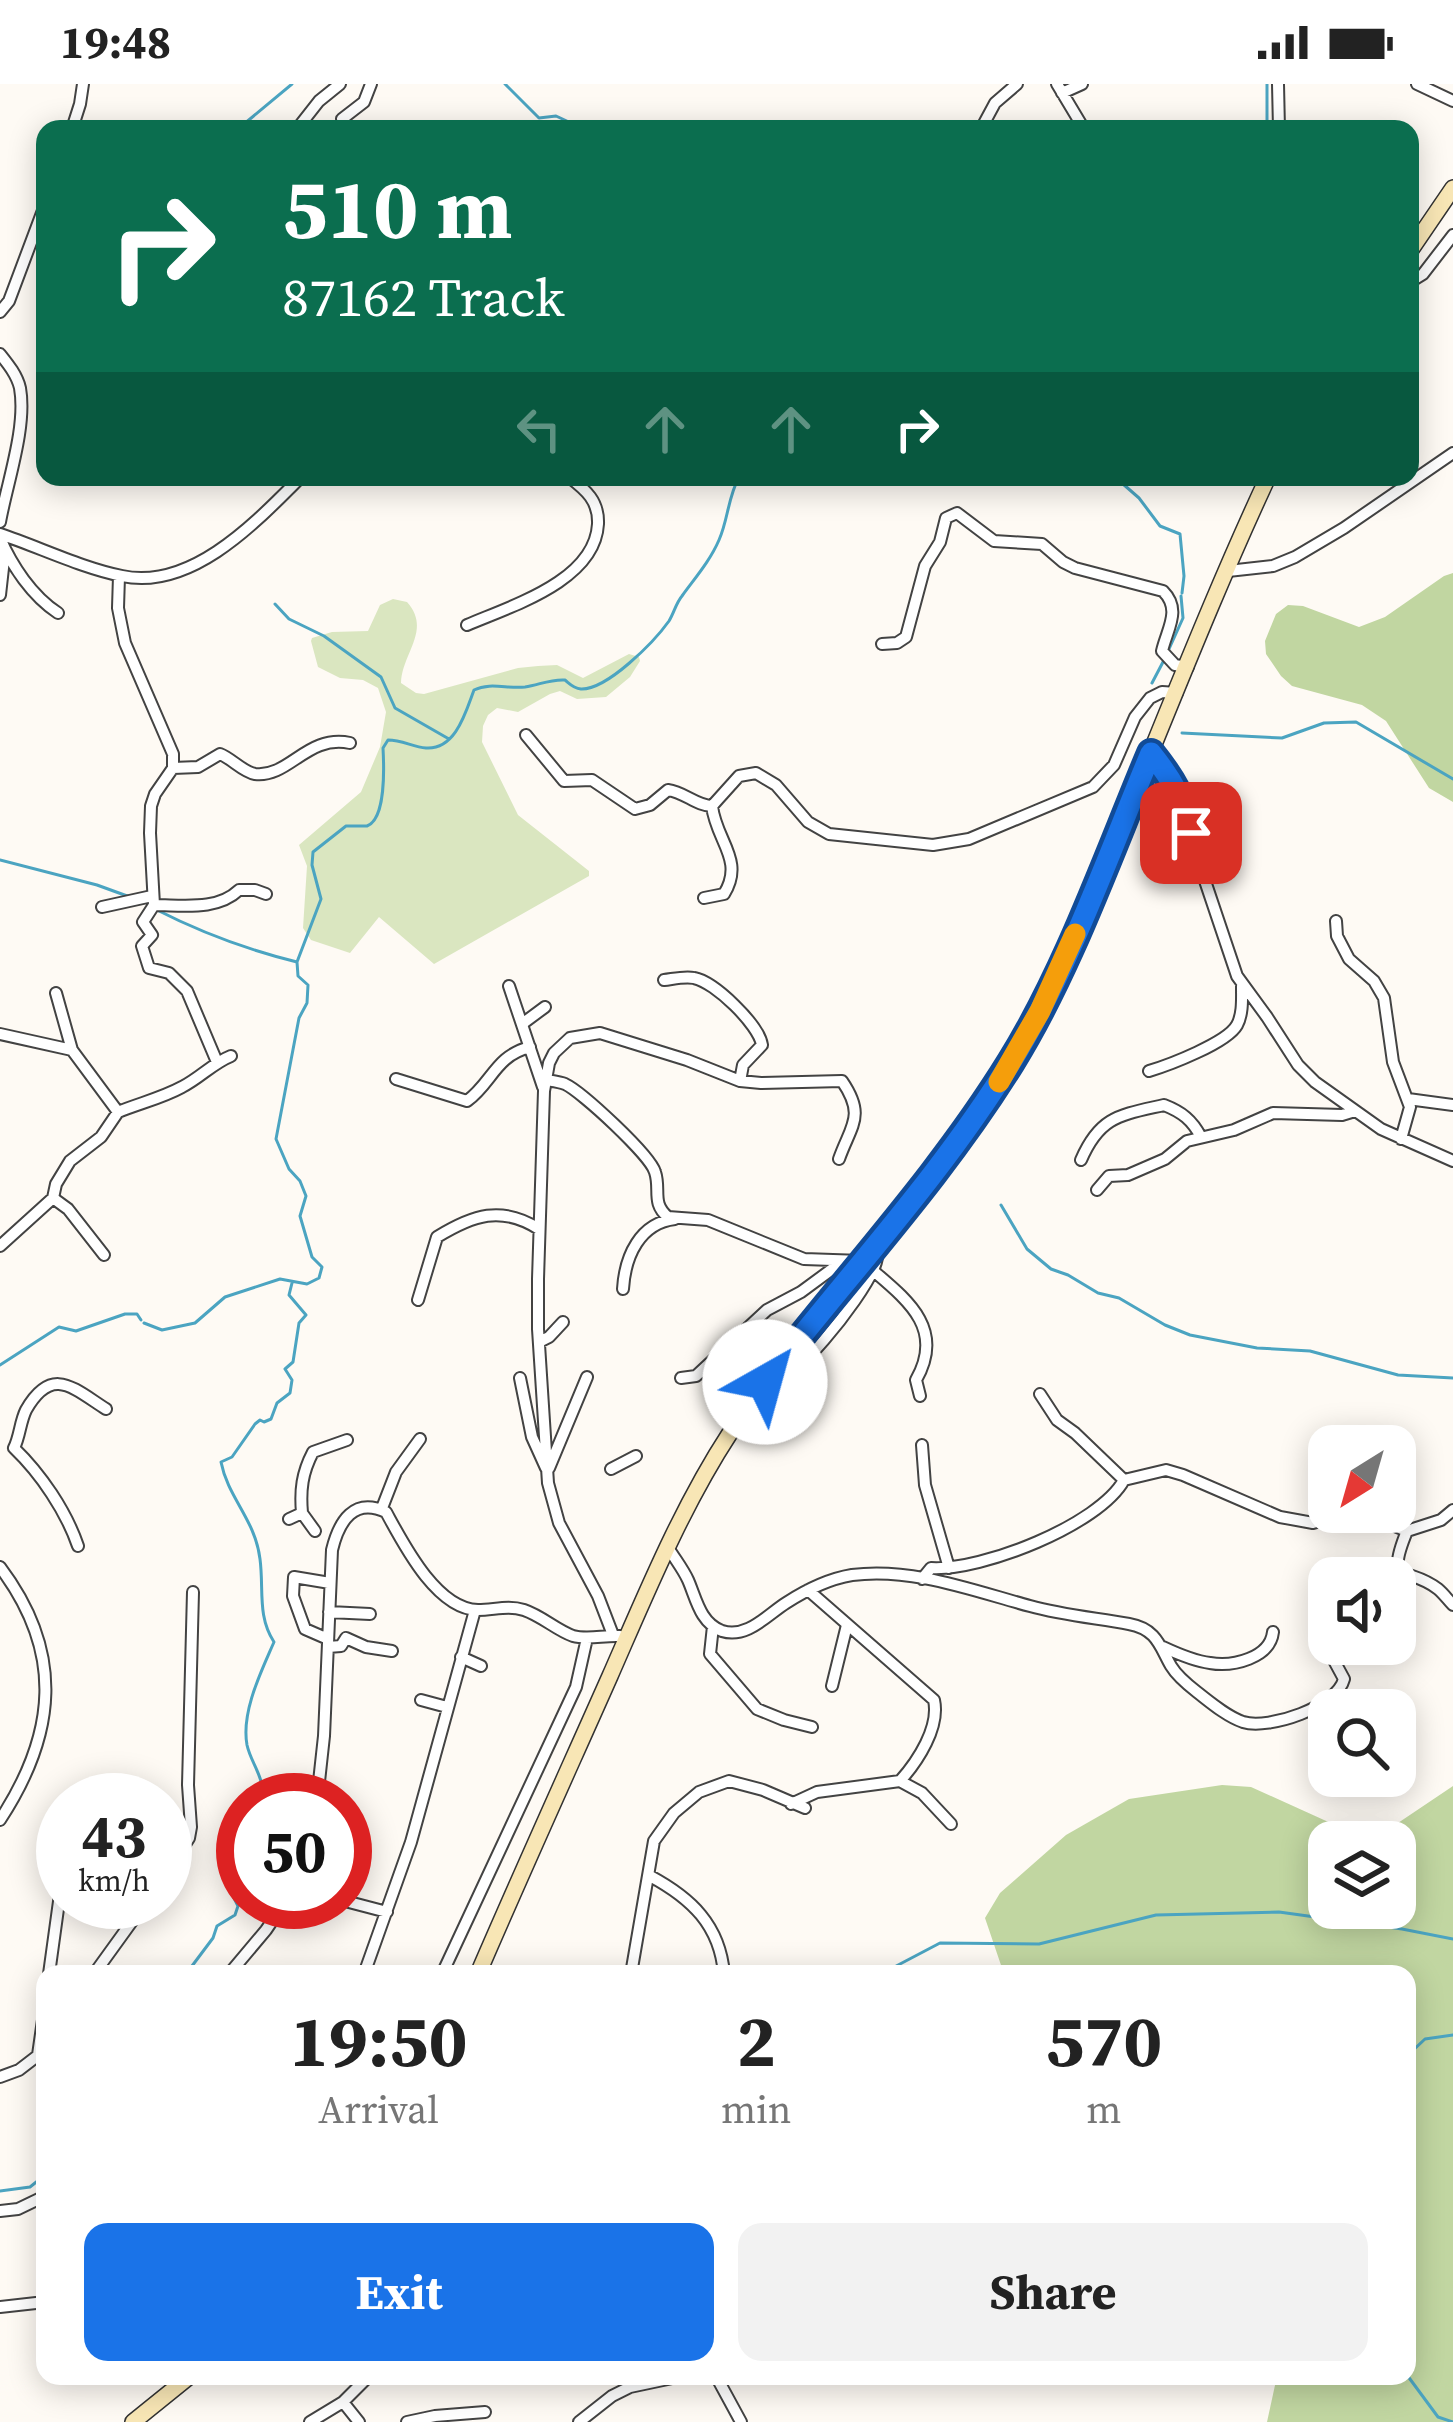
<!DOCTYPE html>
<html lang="en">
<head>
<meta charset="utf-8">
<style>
	:root { --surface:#fff; --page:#f2f2f2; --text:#222; --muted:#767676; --accent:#1a73e8 }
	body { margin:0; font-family:"Source Serif 4",serif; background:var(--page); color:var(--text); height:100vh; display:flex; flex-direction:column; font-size:45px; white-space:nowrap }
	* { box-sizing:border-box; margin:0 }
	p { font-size:39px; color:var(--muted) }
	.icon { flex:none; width:66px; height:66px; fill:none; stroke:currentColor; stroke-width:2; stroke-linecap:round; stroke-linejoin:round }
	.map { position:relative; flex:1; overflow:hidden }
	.side { position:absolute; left:36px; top:1881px; width:1380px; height:420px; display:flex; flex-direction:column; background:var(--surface); border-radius:24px; box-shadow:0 6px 30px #0003 }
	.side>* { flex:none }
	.guide { position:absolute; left:36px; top:36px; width:1383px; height:366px; border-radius:24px; box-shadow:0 6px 30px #0003; background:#0b6e4f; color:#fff; overflow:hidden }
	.needle { width:78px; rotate:217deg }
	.fabs { position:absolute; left:1308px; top:1341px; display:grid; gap:24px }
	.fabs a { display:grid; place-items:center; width:108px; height:108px; border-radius:24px; background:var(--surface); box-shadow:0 6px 30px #0003; font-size:60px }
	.speed { position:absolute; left:36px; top:1689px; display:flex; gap:24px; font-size:60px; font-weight:700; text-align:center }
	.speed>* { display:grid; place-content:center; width:156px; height:156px; border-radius:50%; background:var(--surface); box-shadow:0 6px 30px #0003; line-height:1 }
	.speed small { font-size:30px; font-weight:400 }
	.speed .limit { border:18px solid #d22; background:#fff; color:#111 }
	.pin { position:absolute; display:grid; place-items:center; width:102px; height:102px; color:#fff; margin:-51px; border-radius:24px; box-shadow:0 6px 18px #0006 }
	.me { position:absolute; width:132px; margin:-66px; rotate:38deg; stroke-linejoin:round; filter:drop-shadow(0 0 9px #0008) }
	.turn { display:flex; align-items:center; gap:42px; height:252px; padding:0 48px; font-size:54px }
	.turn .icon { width:156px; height:156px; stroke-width:2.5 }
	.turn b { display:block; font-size:84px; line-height:102px }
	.lanes { display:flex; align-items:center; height:114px; padding:0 48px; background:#0003; justify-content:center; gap:60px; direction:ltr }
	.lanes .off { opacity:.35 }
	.eta { display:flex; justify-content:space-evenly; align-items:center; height:204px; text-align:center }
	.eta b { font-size:72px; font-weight:700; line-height:84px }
	.primary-button { display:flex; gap:24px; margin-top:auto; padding:24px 48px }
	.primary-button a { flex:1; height:138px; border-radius:24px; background:var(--accent); color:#fff; font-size:48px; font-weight:700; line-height:138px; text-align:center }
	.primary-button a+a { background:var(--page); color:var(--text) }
	.status { display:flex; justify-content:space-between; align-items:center; height:84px; padding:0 60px; background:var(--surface); direction:ltr }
	.status svg { height:33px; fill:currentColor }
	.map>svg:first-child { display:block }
</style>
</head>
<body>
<div class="status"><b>19:48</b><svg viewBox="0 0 49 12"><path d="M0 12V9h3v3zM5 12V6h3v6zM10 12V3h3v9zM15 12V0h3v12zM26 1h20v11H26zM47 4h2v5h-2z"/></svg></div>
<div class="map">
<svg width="1453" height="2338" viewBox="0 0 1453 2338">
	<rect width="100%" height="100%" fill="#fefaf4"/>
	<path fill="#dae6c0" d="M393,515L407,518C432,546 402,569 401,599L416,609L424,610L518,584L538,582L557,581L583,594L629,570L639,573L640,577L630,593L606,613L577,615L560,607L550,610L518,628L497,624L488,631L483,642L482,658L518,731L589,787V792L434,880L379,833L350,869L311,856L303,844L307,782L299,761L361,708L380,663L386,628L378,604L363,596L340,594L318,583L311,557L312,554L332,548L368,547L380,521Z"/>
	<path fill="#c1d6a1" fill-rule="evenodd" d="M1453,489V718L1429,704L1386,637L1362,621L1292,602L1281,592L1266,570L1265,557L1276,530L1288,521L1303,522L1359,543L1385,533L1444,492Z
		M1222,1701L1251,1703L1335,1741L1381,1745L1395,1741L1453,1702V2338H1267L1277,2292H1407V1890H1004L985,1834L1000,1809L1066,1751L1129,1715ZM1329,1758H1395V1824H1329Z"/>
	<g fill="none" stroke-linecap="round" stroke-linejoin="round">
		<path stroke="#4ba4c1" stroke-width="3" d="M505,0L539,34L556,32L584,45
			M1267,0V45
			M238,45L292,0
			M1115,393L1139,414L1160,442L1180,450L1184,492L1182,509
			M275,520L289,535L324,552L381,593L395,624L449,655
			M1169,565L1183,534L1181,512
			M1152,599L1163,578
			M1182,649L1282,654L1324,639L1356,638L1453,695
			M0,776L97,801L130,813
			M155,825C200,848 248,866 297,878
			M1001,1121L1027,1165L1051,1185L1068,1191L1098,1209L1119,1214L1165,1241L1190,1251L1257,1264L1310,1267L1398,1291L1453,1294
			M144,1239L162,1246L195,1239L225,1213L280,1195L307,1200L319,1194L322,1183L312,1173L300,1132L306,1112L300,1097L289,1085L276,1055L299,934L307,919L308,901L298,892L297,878L321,815L312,781L313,768L346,742C347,742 365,742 367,742C386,735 384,682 383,664L388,656C402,656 413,663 426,664C456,666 466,627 474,606C490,598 507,605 525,603C539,601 550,595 565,596C570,600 573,604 581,605C607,606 654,558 669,537C674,529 676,519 682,512C695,494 710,477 719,456C728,436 728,413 739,393
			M0,1281L59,1243L76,1247L125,1230H137L141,1236
			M261,1716C267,1696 251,1680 247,1661C241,1628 261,1588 274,1558C257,1532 264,1505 260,1475C255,1435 228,1414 221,1378L232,1373L255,1340L260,1336L264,1338L271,1335L277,1319L290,1309L292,1296L285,1285L293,1278L299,1239L306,1231L289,1211L292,1199
			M186,1890L213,1854L217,1842L235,1831L238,1822L233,1812L243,1785
			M881,1890L940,1859L1039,1860L1156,1831L1279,1828L1402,1845L1453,1855
			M1407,1972L1425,1955L1453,1951
			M0,2107L30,2103L45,2091
			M1407,2291L1438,2333L1453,2338"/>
		<g stroke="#434343" stroke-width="14">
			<path id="street" d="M1057,0L1084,45
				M1278,0L1279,45
				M1417,0L1453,17
				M1062,9L1082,0
				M342,35L364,18L371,0
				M72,45L80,20L83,0
				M297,45L319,17L340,0
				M981,45L995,19L1017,0
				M1410,198L1423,190L1453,151
				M0,228L9,217L45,121
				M0,270C8,280 17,291 20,304C27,343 7,399 0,438
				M0,450C39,463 82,484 122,492C192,507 257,437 301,393
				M0,454C12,482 32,512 58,529
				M1228,487L1273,482L1295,473L1344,444L1453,369
				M119,492L118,524L125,559L173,670V684L155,710L151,722L150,749L154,821L143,838L152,851L142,862L149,884L169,889L187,907L217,978
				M0,511L5,466
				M467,541C511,522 595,497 598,440C599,417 586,406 569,393
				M882,560L897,559L906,553L925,482L940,458L946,434L957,429L994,457L1042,460L1063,478L1075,484L1163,507C1182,526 1167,545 1162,567L1175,581L1188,583
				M526,651L564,697L592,696L635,725L650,721L668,706C684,708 697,722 712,722L739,692L756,689L776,701L808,738L829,750L933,761L969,755L1093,703L1114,681L1135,633L1150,614L1162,608L1177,609
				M1151,669L1169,692L1184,719L1197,773L1237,892L1267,933L1298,981L1315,998L1381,1045L1453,1077
				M173,684L198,683L220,670C231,674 243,688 255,690C289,694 307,650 350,659
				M704,814L724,810C745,776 716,757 712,722
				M154,821C183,821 217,827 239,806H255L266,810
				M102,823L152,812
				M1336,837L1337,852L1349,875L1374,897L1384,914L1393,978L1410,1023L1401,1055
				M664,896C673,895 685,892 694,894C715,898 759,941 762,961L743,981L740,997
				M509,902L543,1003
				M56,909L72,966L118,1028C140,1019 162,1014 182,1003C200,994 213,979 231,972
				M522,940L545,923
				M0,950L72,966
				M1149,987C1169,981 1227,959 1237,941C1243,930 1242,915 1242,902
				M396,995L467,1017C492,999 495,972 530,963
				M546,996C552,997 560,998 565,1000C582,1008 650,1071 655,1088C661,1106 651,1119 668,1133L708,1136L804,1175L862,1177C900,1211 948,1240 916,1296L920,1312
				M1408,1015L1453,1021
				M1081,1076C1100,1032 1120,1031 1164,1021C1182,1028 1192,1036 1201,1053
				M1097,1106L1109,1092L1128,1091L1165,1075L1187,1057L1234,1046L1273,1029L1342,1031L1355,1027
				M53,1114L68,1125L104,1171
				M0,1162L53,1114L56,1100L70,1077L101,1053L118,1028
				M623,1205C625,1172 640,1139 675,1135
				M418,1216L437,1153C473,1131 501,1121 539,1145
				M539,1258L549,1253L563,1238
				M520,1294L532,1353L546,1384
				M681,1294L696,1292L767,1226L801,1208L839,1180
				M759,1310C794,1300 859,1218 874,1184C878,1174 879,1165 880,1155
				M1040,1310L1057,1336L1075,1349L1124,1396
				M922,1361L925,1401L949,1484
				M549,1384L587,1293
				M611,1385L636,1372
				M382,1424L396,1388L420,1355
				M302,1429C300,1406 302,1389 313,1368L347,1356
				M289,1435L302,1429L315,1447
				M1407,1447C1384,1503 1408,1481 1438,1505C1444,1510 1448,1516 1453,1521
				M78,1462C66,1427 41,1390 14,1364C20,1352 20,1338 26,1326C52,1281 73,1304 106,1325
				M669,1465C675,1475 683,1485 688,1496C696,1514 700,1539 722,1547C747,1555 767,1531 786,1519C806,1506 828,1495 852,1491C912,1483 974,1507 1030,1522C1062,1531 1096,1534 1129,1540C1157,1545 1160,1563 1171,1582C1177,1592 1188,1601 1197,1608C1210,1618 1226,1632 1243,1638C1269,1646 1337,1623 1344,1595L1331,1571L1337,1560
				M0,1483C64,1568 57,1649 0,1736
				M922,1495L931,1484C982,1487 1099,1441 1124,1396L1166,1386L1183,1391L1280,1433L1313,1439L1334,1433L1376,1440L1385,1438L1407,1447L1441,1436L1453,1426
				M808,1506L934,1616C940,1643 918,1677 900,1697
				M1324,1509L1329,1514
				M329,1528L370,1530
				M713,1542L710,1570L757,1625L784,1636L812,1643
				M613,1551L598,1512L559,1439L548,1399L538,1245V1195L544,1007L549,979L554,969L570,954L600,949L687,976L740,997L761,999L842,997C866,1032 851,1041 839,1075
				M328,1555L305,1545L293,1512L294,1493L330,1499
				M328,1563L341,1562L346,1554L366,1563L392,1567
				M1163,1563C1178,1570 1194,1577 1210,1579C1233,1583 1270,1574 1273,1548
				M461,1573L481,1582
				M832,1602L847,1541
				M421,1616L447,1623
				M317,1716L324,1652L332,1466C339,1437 354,1413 386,1428C403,1459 436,1525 478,1526C494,1526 508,1521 524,1526C542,1532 556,1546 573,1552C588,1556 604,1551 620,1552
				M791,1720L817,1708L900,1697L922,1709L951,1740
				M165,1792L189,1754L191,1743L188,1701L193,1508
				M650,1792C691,1814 720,1841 724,1890
				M345,1817L387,1828
				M49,1890L61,1803
				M94,1890L146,1818
				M229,1890L266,1846L285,1818
				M364,1890L411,1758L475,1526
				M442,1890L576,1603L587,1554
				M631,1890L654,1757L674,1729L699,1708L729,1697L763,1706L805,1724
				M38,1971L45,1922
				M0,1993L19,1986L45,1966
				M0,2127L18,2125L45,2112
				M0,2223L45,2218
				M716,2292L741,2338
				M343,2318L359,2338
				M310,2338L343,2318L369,2292
				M407,2338L435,2332L485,2328
				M579,2338L612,2312L630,2303L682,2292"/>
		</g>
		<g stroke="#323232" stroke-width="18">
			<path id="secondary" d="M1410,167L1453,104
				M478,1890C521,1790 566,1691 610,1592C646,1510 681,1424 730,1349C816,1217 934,1109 1014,974C1054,906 1083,832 1113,760C1164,638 1212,513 1268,393
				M133,2338L190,2292"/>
		</g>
		<use href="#street" stroke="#fff" stroke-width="10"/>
		<use href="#secondary" stroke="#f8e6b5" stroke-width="15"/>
	</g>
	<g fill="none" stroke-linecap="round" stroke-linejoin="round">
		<g stroke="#114b97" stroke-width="30">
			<path id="route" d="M765,1298C848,1191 940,1093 1011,978C1068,886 1109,769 1151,669C1171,694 1185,717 1191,749"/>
		</g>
		<use href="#route" stroke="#1a73e8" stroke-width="21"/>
		<path stroke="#f59e0b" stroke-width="21" d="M999,998L1040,927L1075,850"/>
	</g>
</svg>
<div class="fabs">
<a><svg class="needle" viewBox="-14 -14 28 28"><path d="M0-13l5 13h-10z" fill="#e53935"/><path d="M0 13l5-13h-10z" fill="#767676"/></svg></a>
<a><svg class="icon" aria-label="sound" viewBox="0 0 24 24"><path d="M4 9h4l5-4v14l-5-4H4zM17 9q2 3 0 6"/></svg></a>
<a><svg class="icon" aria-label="search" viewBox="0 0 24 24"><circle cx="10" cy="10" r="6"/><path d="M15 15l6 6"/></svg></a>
<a><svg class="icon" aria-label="layers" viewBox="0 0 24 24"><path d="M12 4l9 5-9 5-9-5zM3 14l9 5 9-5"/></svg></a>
</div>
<div class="speed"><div>43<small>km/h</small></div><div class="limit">50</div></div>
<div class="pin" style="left:1191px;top:749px;background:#d93025"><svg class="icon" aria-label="arrive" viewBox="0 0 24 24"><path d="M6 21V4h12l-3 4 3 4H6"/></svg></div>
<svg class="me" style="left:765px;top:1298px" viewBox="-20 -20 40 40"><circle r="19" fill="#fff"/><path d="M0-13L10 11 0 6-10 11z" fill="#1a73e8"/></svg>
<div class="guide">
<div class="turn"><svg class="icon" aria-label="right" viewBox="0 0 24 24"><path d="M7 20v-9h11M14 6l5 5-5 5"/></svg><div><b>510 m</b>87162 Track</div></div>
<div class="lanes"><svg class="icon off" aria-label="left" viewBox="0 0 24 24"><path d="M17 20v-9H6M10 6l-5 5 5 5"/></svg><svg class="icon off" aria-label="ahead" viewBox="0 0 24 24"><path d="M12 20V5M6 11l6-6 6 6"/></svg><svg class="icon off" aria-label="ahead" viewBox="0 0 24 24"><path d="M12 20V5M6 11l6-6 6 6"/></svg><svg class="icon" aria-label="right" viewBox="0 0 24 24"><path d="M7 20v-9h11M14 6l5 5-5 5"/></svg></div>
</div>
<section class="side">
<div class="eta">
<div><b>19:50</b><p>Arrival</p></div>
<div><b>2</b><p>min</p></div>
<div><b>570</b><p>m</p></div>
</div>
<div class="primary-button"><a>Exit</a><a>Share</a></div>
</section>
</div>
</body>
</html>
